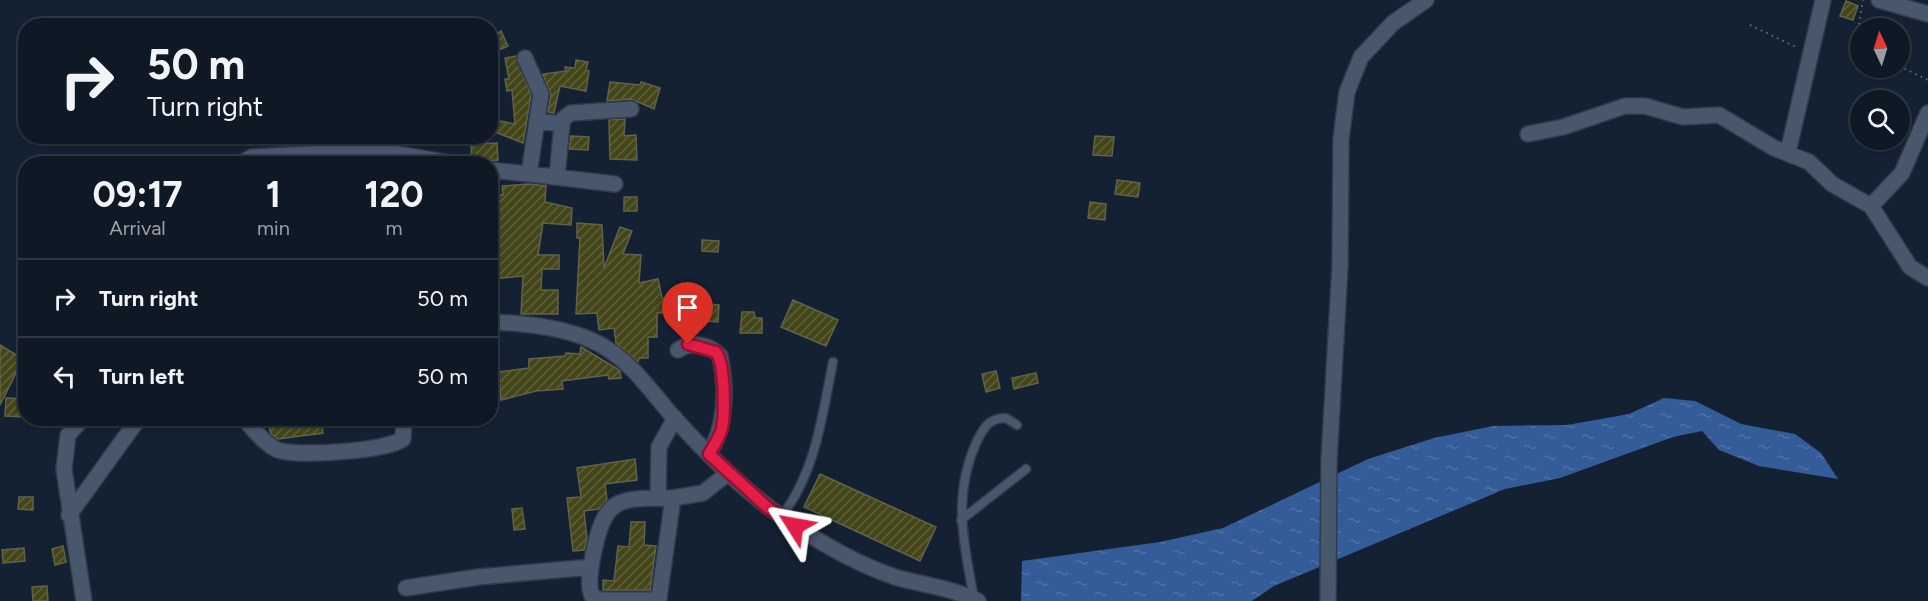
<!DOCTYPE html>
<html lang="en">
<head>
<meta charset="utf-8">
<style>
	:root { --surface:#0f1926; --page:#18222e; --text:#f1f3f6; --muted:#9ba0a7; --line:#2f3843 }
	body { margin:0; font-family:Figtree,sans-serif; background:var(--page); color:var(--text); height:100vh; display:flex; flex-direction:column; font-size:22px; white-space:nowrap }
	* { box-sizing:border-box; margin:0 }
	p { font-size:20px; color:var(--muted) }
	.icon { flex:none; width:33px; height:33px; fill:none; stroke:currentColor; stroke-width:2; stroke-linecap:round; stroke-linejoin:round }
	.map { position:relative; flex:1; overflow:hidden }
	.side { position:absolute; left:18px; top:156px; width:480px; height:270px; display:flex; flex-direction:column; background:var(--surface); border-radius:24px; box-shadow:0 2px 4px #0004,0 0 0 2px var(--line) }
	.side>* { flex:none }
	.hud { position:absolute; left:18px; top:18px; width:480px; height:126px; border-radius:24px; box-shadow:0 2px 4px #0004,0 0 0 2px var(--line); background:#0f1926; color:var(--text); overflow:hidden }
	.needle { width:39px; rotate:356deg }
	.tools { position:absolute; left:1850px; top:18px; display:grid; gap:12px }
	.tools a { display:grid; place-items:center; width:60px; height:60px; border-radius:50%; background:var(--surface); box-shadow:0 2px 4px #0004,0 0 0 2px var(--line); font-size:30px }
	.pin { position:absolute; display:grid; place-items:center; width:51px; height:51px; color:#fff; margin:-62px -26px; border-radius:50% 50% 50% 0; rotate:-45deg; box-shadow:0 0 6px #0007 }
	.pin .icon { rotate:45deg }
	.me { position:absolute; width:66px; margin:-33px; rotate:304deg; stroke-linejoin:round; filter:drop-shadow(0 0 4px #0008) }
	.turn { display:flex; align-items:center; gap:21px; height:126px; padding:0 30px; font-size:27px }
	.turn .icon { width:78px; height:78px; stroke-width:2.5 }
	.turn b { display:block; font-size:42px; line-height:51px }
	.eta { display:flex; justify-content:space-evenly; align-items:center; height:102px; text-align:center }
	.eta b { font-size:36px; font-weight:700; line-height:42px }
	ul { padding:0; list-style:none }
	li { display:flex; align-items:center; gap:18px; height:78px; padding:0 30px; border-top:2px solid var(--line) }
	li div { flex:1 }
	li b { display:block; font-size:22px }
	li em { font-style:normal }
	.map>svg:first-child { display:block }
</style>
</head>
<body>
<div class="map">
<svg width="1928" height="601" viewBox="0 0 1928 601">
	<defs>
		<pattern id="water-ripples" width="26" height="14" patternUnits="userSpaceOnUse" patternTransform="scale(1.5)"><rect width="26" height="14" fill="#335c98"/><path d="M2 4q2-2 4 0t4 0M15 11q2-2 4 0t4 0" fill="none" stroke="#4f72a6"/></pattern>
		<pattern id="building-hatch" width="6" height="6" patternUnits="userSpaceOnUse" patternTransform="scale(1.5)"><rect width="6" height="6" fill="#444619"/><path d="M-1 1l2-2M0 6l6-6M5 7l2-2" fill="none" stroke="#5e603a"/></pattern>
	</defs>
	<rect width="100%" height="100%" fill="#142133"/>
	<path fill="url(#water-ripples)" d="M1664,398L1695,401L1741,424L1795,434L1821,453L1838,479L1759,466L1719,450L1702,431L1673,437L1560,478L1505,489L1274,586L1252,601H1021L1022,561L1160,542L1223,528L1368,459L1434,438L1493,426L1567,425L1629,414Z"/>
	<path fill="url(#building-hatch)" stroke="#616349" stroke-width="1.5" d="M1846,1L1858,6L1853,20L1840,16Z
		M501,31L508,46L490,54V38Z
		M516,56L531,95L523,143L490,130V119L515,124L512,90L507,91L505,79H509L505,58Z
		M576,60L588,62L586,70L589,71L586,91L560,86L554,113L548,112L551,95L543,74L566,71L565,67L575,68Z
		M610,82L640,85L641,82L660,88L654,109L631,99L607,101Z
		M625,119L624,136L636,135L637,160L610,159L609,120Z
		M571,136L589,137L588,150L569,149Z
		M1095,136L1114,137L1112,156L1093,155Z
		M497,143L498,160L472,162L471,144Z
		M1117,180L1140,183L1138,197L1115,194Z
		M530,184L546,186L545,202L572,208L571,225L543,223L538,255H559V269H542L541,290H558V314H521L523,276L494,279V218L490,217V193L503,195L502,186Z
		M624,197H637V211H624Z
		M1090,202L1106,204L1105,220L1088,218Z
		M577,223L602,225L604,268L620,227L632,231L623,254L641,255L639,283L658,279L662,298H679V302L719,305L718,322L696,320V312L657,313V337H648V358H639L638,362L616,343L614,328L599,330L597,313L576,314L580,238H577Z
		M702,240L719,241L718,252L702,251Z
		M793,300L838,320L826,346L781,327Z
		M742,312H754L755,318H762V333H740Z
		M0,345L23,359L0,405Z
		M581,347L616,368L620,371L621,378L609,379L608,375L562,381L563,389L536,391L501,400L499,372L529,368V359L565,356L566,353L580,354Z
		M996,371L1000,388L986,392L982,374Z
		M1036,373L1038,383L1014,389L1012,378Z
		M6,398L26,399V417L5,416Z
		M288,418H321L323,433L278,439L271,434L269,427L288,423Z
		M635,459L637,480L605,484L607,500L599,509L584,511L587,539L584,550L573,551L567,498L581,497L577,468Z
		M820,474L936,527L920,561L804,507Z
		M19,497H33V510L18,509Z
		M522,508L525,529L514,530L512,509Z
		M631,522H645L644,545L656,546L650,590H603V580L614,581L618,546L629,547Z
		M63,546L66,562L55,565L52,549Z
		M24,548L25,561L3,563L2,550Z
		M47,586L48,601H33L32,587Z"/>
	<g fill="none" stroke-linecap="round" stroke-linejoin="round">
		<g stroke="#323a4a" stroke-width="11">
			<path id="service" d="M781,517C816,472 822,416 833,362
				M961,520L1026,469
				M974,599C964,543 952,498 976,443C983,429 988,418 1006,418L1017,425"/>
		</g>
		<g stroke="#323a4a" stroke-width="18">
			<path id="minor" d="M1879,0L1928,14
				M539,121L562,124L557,177
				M562,124L564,118L571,113L631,109
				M1528,134L1563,127L1625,106H1645L1683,117L1719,115L1774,148L1809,162L1832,184L1871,206L1910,267L1928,278
				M1788,152L1823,0
				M240,164L252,157L376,150L455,164
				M490,170L529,174L541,94L525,58
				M529,174L615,184
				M1871,206L1902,173L1928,113
				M490,322C526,323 570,328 601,345C633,363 652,393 675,419C711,458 749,496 794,525C824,545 860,565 895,577C922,585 953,588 978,601
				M678,350C690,341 710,344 720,356C727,389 726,426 709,454
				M83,418L68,435L64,469L84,601
				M243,418C254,429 264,444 278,450C297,457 387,451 403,439L404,418
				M658,498L659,447L675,418
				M673,498C616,498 605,497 593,555C591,567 587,585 592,596L601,600H652L659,598L673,498L703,493L728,473
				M69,515L139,418
				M406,588L478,577L591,567
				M1328,601L1329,460L1340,266L1341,139L1347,92L1361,57L1393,23L1426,0"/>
		</g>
		<path stroke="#636d7d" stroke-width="2" stroke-dasharray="1.5 4.5" stroke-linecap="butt" d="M1750,25L1796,47
			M1860,47L1856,41L1863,0
			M1899,66L1928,80"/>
		<use href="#service" stroke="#49576d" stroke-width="8"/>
		<use href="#minor" stroke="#49576d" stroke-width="15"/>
	</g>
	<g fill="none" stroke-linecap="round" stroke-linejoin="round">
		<g stroke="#92132f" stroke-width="15">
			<path id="route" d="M688,344L716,352C725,363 725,413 722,428C720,437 714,445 709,454L767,507L795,526"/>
		</g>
		<use href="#route" stroke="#e11d48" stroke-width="10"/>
	</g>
</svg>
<div class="tools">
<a><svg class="needle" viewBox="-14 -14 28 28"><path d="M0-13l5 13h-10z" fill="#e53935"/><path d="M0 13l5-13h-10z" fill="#9ba0a7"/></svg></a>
<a><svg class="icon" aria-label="search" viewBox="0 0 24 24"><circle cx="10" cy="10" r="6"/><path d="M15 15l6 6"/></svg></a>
</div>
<div class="pin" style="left:688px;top:344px;background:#d93025"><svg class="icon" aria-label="arrive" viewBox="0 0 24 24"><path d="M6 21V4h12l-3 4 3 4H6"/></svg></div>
<svg class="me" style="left:795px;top:526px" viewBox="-20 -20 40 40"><path d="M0-17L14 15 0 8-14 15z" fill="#e11d48" stroke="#fff" stroke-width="4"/></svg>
<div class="hud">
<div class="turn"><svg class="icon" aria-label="right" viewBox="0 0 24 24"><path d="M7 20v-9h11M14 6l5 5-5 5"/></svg><div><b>50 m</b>Turn right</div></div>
</div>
<section class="side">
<div class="eta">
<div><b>09:17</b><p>Arrival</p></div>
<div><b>1</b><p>min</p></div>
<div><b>120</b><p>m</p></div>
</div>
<ul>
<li><svg class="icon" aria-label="right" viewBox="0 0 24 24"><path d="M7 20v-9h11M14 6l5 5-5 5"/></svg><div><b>Turn right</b></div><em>50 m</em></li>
<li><svg class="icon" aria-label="left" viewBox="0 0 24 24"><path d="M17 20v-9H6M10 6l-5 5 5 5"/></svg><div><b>Turn left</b></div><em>50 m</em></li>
</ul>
</section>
</div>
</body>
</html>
